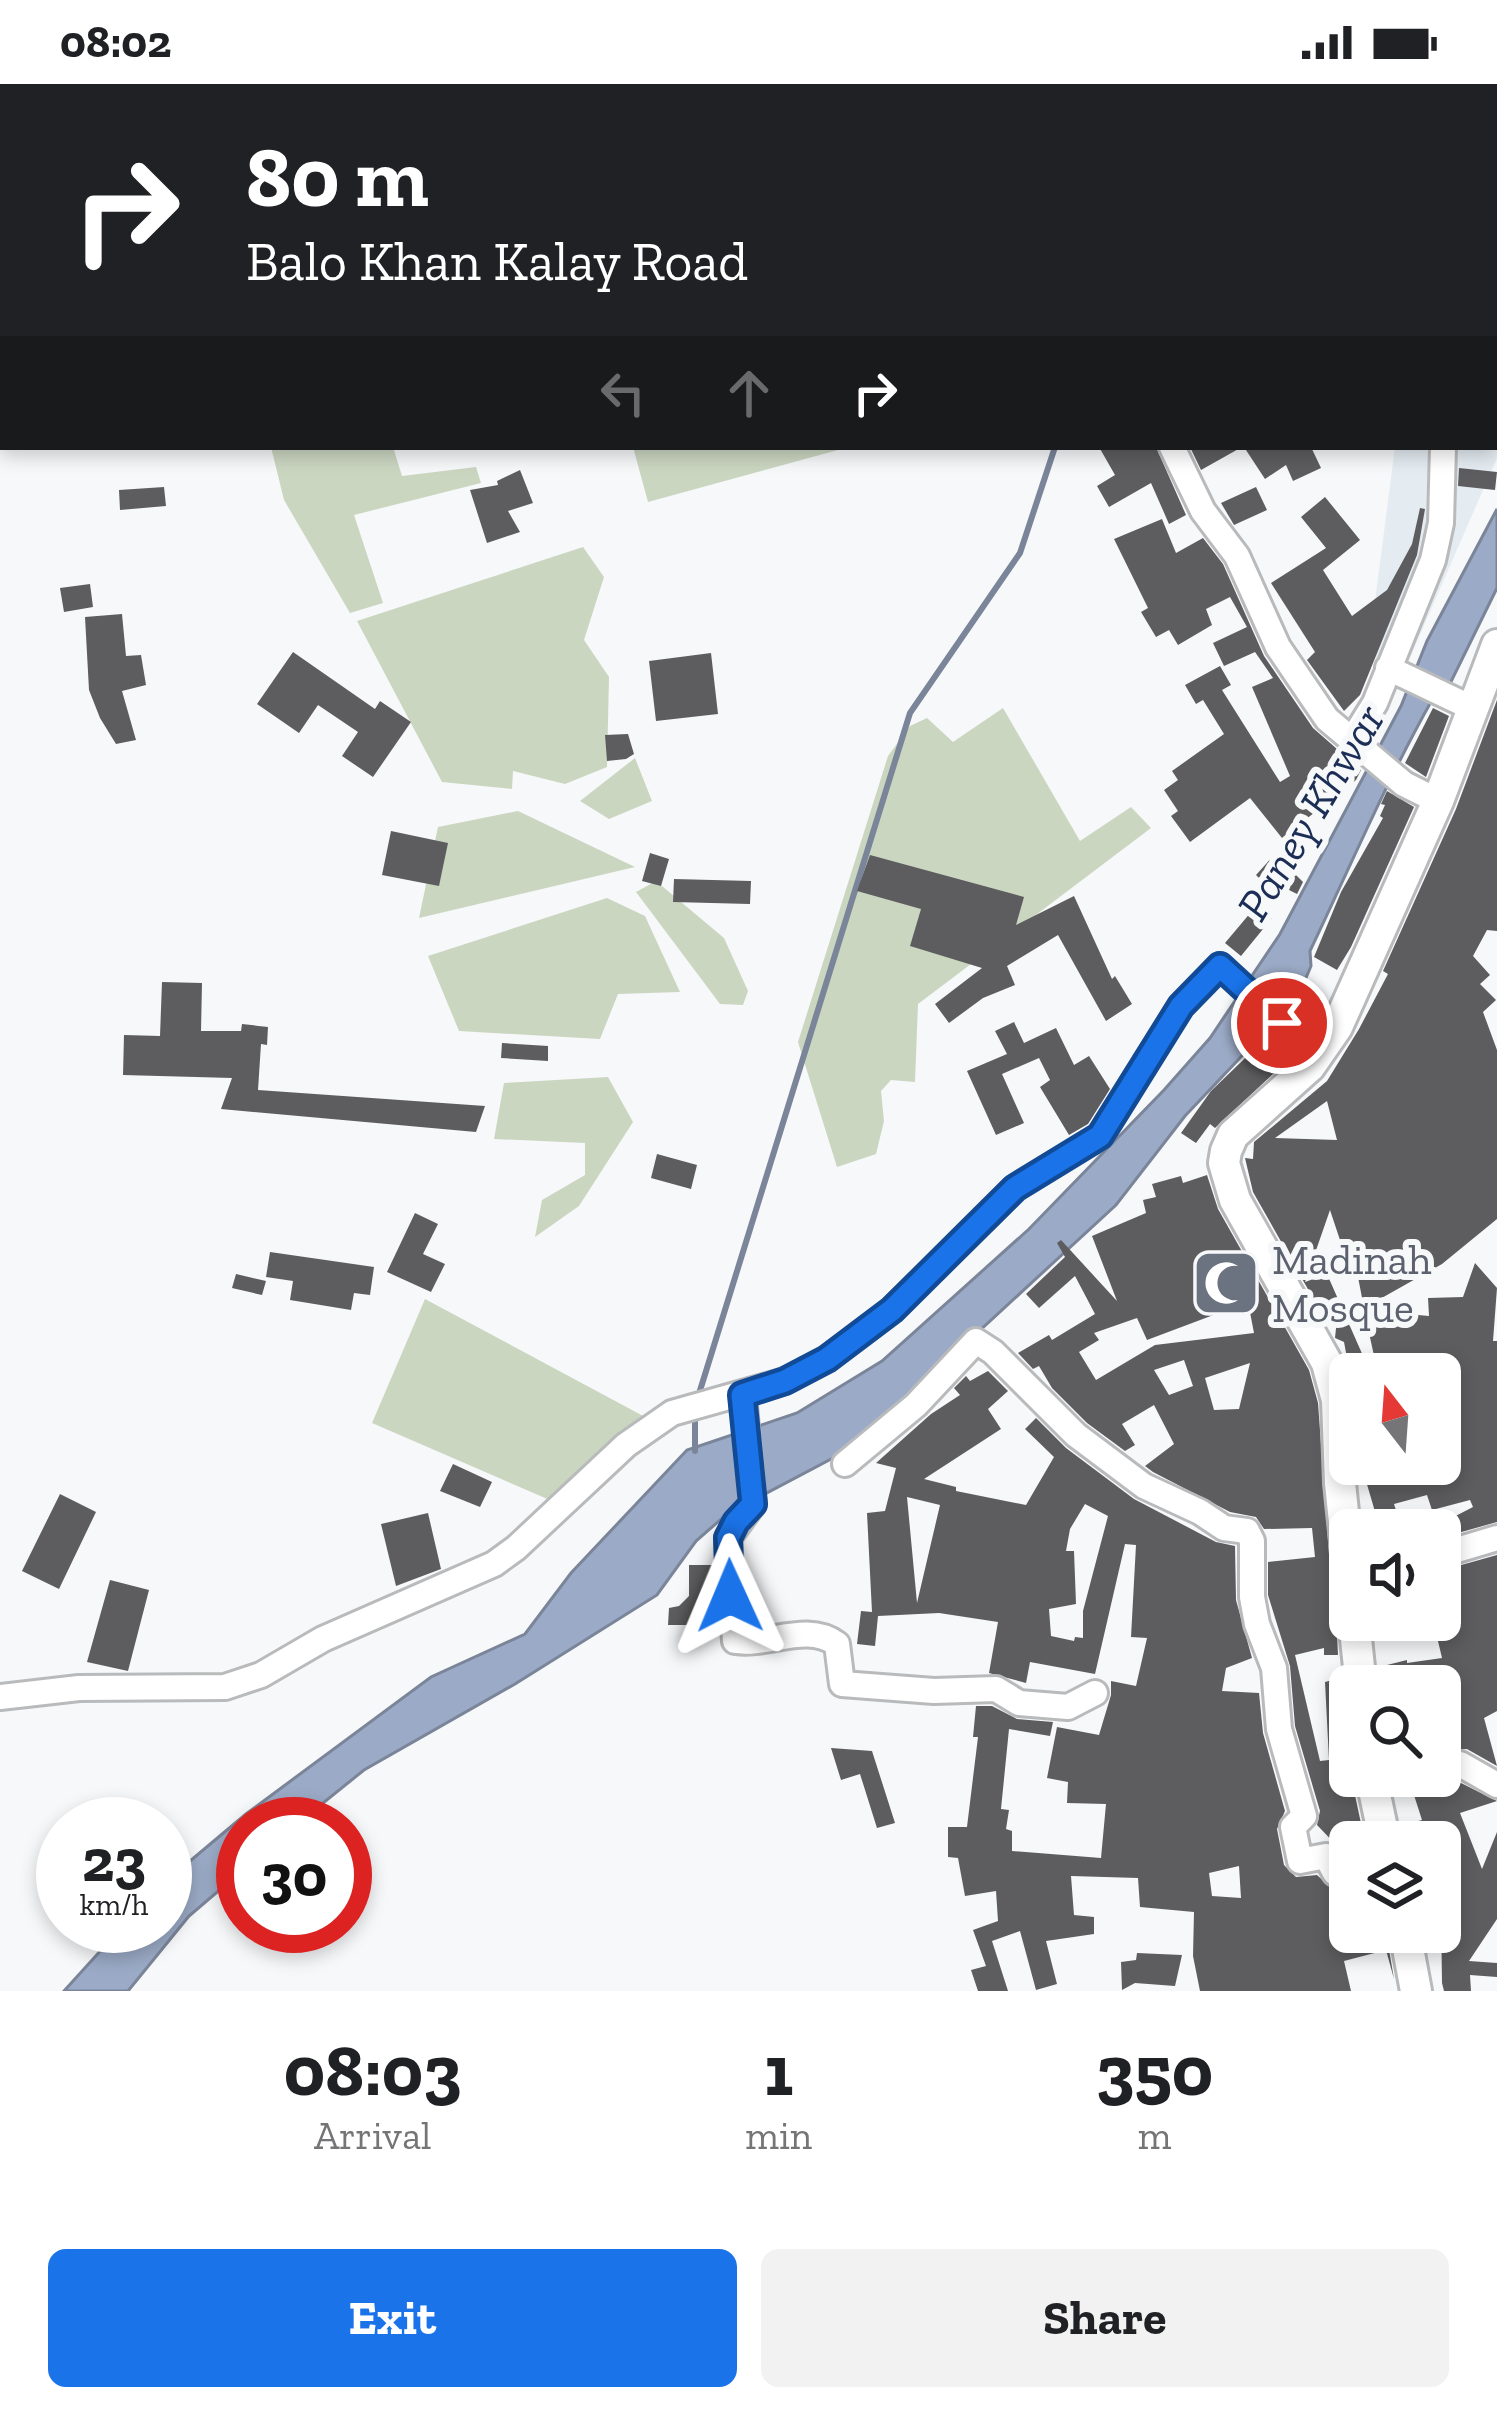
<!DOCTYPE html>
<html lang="en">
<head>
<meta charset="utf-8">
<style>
	:root { --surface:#fff; --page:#f2f2f2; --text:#202124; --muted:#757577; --accent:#1a73e8 }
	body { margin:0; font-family:"Zilla Slab",serif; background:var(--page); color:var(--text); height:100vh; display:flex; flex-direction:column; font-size:45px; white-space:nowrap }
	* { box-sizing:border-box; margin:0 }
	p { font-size:39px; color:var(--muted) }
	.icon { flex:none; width:66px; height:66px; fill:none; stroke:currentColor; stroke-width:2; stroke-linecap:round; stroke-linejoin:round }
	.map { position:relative; height:1907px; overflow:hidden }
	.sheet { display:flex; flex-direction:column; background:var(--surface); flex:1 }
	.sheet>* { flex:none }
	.guide { position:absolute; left:0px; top:0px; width:1497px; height:366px; box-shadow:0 6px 18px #0003; background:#202124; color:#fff; overflow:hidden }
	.needle { width:78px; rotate:343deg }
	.buttons { position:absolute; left:1329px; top:1269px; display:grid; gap:24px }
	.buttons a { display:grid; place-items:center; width:132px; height:132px; border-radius:18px; background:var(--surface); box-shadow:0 6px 18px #0003; font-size:60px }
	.speed { position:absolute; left:36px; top:1713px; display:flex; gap:24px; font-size:60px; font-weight:700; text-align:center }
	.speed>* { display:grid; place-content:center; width:156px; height:156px; border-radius:50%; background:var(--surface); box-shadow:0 6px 18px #0003; line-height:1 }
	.speed small { font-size:30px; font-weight:400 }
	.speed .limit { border:18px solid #d22; background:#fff; color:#111 }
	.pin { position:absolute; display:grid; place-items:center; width:102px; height:102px; color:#fff; margin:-51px; border:6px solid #fff; border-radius:50%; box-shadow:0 3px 12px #0007 }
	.me { position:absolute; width:132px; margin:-66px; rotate:359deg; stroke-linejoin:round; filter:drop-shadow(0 0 9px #0008) }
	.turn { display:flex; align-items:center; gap:42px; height:252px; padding:0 48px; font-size:54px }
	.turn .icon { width:156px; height:156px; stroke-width:2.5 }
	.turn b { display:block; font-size:84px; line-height:102px }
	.lanes { display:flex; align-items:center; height:114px; padding:0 48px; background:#0003; justify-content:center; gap:60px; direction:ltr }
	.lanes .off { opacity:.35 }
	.eta { display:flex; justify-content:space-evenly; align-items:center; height:204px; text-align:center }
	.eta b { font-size:72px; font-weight:700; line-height:84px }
	.cta { display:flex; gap:24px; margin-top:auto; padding:24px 48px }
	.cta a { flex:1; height:138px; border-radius:18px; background:var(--accent); color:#fff; font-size:48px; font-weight:700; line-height:138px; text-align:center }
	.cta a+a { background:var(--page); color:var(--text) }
	.status { display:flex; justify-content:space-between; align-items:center; height:84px; padding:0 60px; background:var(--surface); direction:ltr }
	.status svg { height:33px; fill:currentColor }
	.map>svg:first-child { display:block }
</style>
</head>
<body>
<div class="status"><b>08:02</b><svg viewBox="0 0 49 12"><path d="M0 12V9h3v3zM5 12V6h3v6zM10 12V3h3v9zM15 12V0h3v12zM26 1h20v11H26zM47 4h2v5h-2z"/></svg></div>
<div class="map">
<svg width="1497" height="1907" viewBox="0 0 1497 1907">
	<rect width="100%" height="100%" fill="#f7f8fa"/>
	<path fill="#e4ecf2" d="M1456,0H1497V374L1405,585L1368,571L1395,363H1494V3H1454Z"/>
	<path fill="#cbd6c1" d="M271,363H393L402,392L476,383L481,399L354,431L383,519L350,529L284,416Z
		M633,363H849L648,418Z
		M583,463L604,493L584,556L609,593L607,683L565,700L513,687L512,705L442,698L357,537Z
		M1003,624L1080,757L1131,723L1151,744L918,920L915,998L891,996L881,1007L884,1037L876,1070L837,1083L798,958L888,672L910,642L927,634L953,658Z
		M635,674L652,717L609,735L580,717Z
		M518,727L635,783L419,834L438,743Z
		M656,797L724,854L748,907L743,921L720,920L636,808Z
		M607,814L645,832L680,908L618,910L600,955L459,947L428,872Z
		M608,993L633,1038L579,1122L535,1153L542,1116L585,1091V1059L494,1055L504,999Z
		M425,1215L645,1333L559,1420L372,1339Z"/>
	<path fill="#9baac6" stroke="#7b8599" stroke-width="3" d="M1497,425V504L1442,616H1432C1386,698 1350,783 1310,867L1311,882L1305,896L1289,909L1255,958L1185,1032L1116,1121L901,1319L833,1374L727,1430L696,1457L657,1511L515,1600L364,1686L297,1740H243V1786L189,1832L128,1907H64L123,1842H165V1798L246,1730L431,1593L525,1550L571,1489L687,1366L797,1329L882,1277L1029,1145L1164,1006L1210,954L1280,850L1401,622L1427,557Z"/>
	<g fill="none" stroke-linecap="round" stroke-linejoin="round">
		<path stroke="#7b8599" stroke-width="6" d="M731,0L734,3
			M698,1313L910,629L1020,469L1055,363
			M695,1367V1332"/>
	</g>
	<path fill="#5d5d5f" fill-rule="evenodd" d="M1099,363H1156L1186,431L1169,440L1151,399L1109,423L1097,402L1115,391Z
		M1190,363H1242L1201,386Z
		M1244,363H1311L1321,384L1293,397L1286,381L1265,395Z
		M1459,384L1497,388L1495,406L1458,402Z
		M520,386L533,419L508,427L520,448L487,459L470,406L498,401L497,397Z
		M164,403L166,422L120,426L119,406Z
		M1256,403L1267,426L1234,441L1221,419Z
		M1325,413L1360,456L1323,486L1352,532L1387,506L1412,460L1420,424L1425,425L1417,471L1360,611L1344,627L1307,576L1315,568L1271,499L1326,464L1301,433Z
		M1162,435L1176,469L1203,454L1223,480L1264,572L1313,644L1361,686L1356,696L1282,754L1250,714L1190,758L1171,732L1178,727L1164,706L1178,696L1172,687L1224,650L1203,616L1196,620L1185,601L1220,582L1231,601L1222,606L1280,698L1290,692L1252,603L1273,594L1255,568L1224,582L1213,559L1247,543L1230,513L1206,525L1212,541L1178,561L1169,546L1156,553L1141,528L1148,524L1114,455Z
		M90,500L93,523L64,528L60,504Z
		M122,530L126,572L141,571L146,601L122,607L136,656L116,660L100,634L89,606L85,533Z
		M293,568L375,625L380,617L411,638L373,693L342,672L358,648L318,621L299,649L257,620Z
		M711,569L718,630L656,637L649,577Z
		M1497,616V847L1487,846L1473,872L1490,891L1480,900L1496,916L1483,928L1497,966V1135L1442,1180L1364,1224L1352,1162L1343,1165L1330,1126L1305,1198L1327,1190L1371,1290H1350L1344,1258L1335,1254L1338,1225L1322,1230L1253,1108L1245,1074L1253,1075L1254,1058L1327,997L1359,945L1388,890L1383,887L1456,725ZM1327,1017L1337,1056L1275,1054Z
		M1433,624L1449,632L1426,693L1405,679Z
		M628,650L634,670L626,675L607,677L605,651Z
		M1387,707L1414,723L1351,863L1337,886L1314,873L1341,808L1383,734L1380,732L1385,721L1381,720Z
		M391,747L448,759L439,802L382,791Z
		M650,769L669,775L661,802L642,797Z
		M1275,770L1303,798L1297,810L1271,797L1267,802L1256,791Z
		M870,771L1024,813L1016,841L1074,812L1112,895L1115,892L1132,920L1106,937L1058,851L1007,882L1015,901L983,914L949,939L935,920L982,884L910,862L921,825L857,807Z
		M674,795L751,797L750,820L673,818Z
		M1257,821L1272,834L1241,872L1225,859Z
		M162,898L202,899L201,947H241L242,940L268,943L267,961L261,960L258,1006L485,1022L476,1048L221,1025L232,994L123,991L124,951L160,952Z
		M1014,938L1024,959L1056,944L1074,981L1089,972L1110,1005L1088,1040L1069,1051L1040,1003L1050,996L1039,974L1002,990L1024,1039L996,1051L967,987L1007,970L995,947Z
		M1267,953H1271L1287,977L1215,1044L1210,1040L1196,1059L1181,1049L1211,1007Z
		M502,959L548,962V977L501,974Z
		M657,1070L697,1081L691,1105L651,1094Z
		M1207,1091L1218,1125L1309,1286L1318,1319L1331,1498L1335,1508L1347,1518L1336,1529L1338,1571H1324V1564L1295,1571L1320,1677L1329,1676L1325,1598L1341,1594L1345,1612L1350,1618V1703L1353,1702L1365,1758H1350V1767L1343,1768L1317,1741L1320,1727L1295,1642L1290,1582L1268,1511V1478L1315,1473L1312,1444L1264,1445L1256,1433L1230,1428L1153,1388L1145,1382L1174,1360L1154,1321L1122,1340L1135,1361L1125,1367L1087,1339L1052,1304L1039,1282L1033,1285L1018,1269L1049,1251L1052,1256L1095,1230L1075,1192L1039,1224L1026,1210L1065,1173L1057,1159L1061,1156L1117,1217L1092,1152L1146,1129L1143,1116L1156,1113L1152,1100L1181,1092L1183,1099ZM1248,1218L1254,1249L1155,1261L1096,1296L1079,1268L1099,1256L1094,1249L1137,1234L1147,1256ZM1184,1276L1193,1302L1169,1311L1154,1286ZM1250,1279L1239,1325L1214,1326L1205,1294Z
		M415,1129L438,1140L423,1170L445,1180L431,1208L387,1188Z
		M270,1168L374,1183L370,1211L354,1209L351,1226L290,1216L293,1197L266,1193Z
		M1475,1179L1497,1204L1493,1257H1497V1438L1440,1454V1440L1473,1423L1470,1416L1432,1426L1427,1411L1394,1420L1399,1436L1384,1440L1381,1430L1376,1431L1361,1380H1440V1275L1404,1276L1403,1290H1378L1364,1226L1429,1232L1428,1214L1463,1213Z
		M236,1190L266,1197L262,1211L232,1204Z
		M988,1287L1008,1307L988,1325L1001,1345L924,1395L956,1403V1407L1026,1421L1054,1373L1025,1345L1036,1334L1066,1364L1134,1415L1216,1458L1235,1462L1236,1516L1252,1574L1226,1584L1222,1607L1259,1609L1263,1649L1285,1727L1277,1745L1284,1781L1296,1793L1317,1791L1332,1805L1350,1801V1848H1386L1394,1895L1386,1866L1344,1877L1351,1907H1200L1193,1872L1194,1828L1140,1823L1138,1794L1071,1792L1074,1831L1094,1833V1850L1046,1857L1057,1900L1036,1906L1020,1847L992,1857L1008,1907H978L971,1886L986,1882L973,1846L998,1837L996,1807L965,1812L958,1774L948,1773V1743H967L978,1653H973L976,1622H992L1017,1635L1053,1638L1050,1652L1009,1645L1001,1725L1009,1726L1006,1745L1012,1747V1767L1101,1774L1106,1720L1067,1719L1068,1698L1047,1694L1057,1643L1099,1651L1111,1611V1597L1136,1602L1147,1554L1131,1553L1136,1461L1125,1460L1095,1590L1030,1578L1026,1599L989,1589L998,1538L939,1529L878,1532L875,1562L857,1560L861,1527L872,1528L867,1429L885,1427L896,1384L876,1379L931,1330L960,1311L954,1304L966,1292L970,1297ZM907,1413L940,1421L917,1519ZM1085,1420L1108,1432L1083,1527V1554L1075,1553L1074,1557L1051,1552L1049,1525L1076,1520L1074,1467H1066L1070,1445ZM1239,1782L1241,1814L1212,1812L1209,1789Z
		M453,1380L492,1398L480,1423L440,1407Z
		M60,1410L96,1428L59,1505L22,1487Z
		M428,1429L441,1485L396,1502L381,1440Z
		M1497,1471V1627L1484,1634L1497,1682L1467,1665L1440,1666V1602H1380L1379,1583L1407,1576V1579L1442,1574L1433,1536H1450L1440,1487Z
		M689,1481H713L717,1541H668L669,1524L679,1522L689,1512Z
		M110,1496L149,1506L128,1587L87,1578Z
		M831,1664L872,1667L895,1739L877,1744L860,1690L841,1696Z
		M1427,1693L1435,1699L1457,1697L1497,1717L1460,1729L1482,1785L1497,1748V1835L1469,1877L1497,1879V1893L1470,1891L1471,1907H1444L1442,1899L1440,1758H1404L1401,1742L1422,1736L1413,1708L1424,1702Z
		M1137,1869L1182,1871L1175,1902L1135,1899L1122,1906L1121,1878L1136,1876Z"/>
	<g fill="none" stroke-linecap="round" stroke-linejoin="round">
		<g stroke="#b9babb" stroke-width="30">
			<path id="minor" d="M1011,0L1012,3
				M1494,3L1495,0
				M1172,363L1203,427L1237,472L1278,563L1327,635L1404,700L1438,717
				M1388,584L1472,624
				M1352,656L1375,619L1433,476L1441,439L1443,363
				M743,1311L753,1420L728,1454L735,1557C769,1562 807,1538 837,1560L842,1600L934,1607L996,1605L1019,1619L1068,1623L1095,1609
				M845,1380L916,1321L976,1257L993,1268L1076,1351L1144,1402L1200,1428L1224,1444L1247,1447L1252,1457V1513L1257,1540L1274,1584L1279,1645L1304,1732L1293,1743L1300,1777L1326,1772L1335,1789L1350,1783
				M1440,1471L1497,1454
				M0,1613L79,1604L225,1603L261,1591L323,1555L494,1480L516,1464L626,1361L672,1329L785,1297L827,1275L892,1226L1015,1104L1100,1052L1181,922L1220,882L1282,939L1310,982
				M1440,1683L1460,1680L1497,1701
				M1373,1703L1411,1692"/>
		</g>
		<g stroke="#b9babb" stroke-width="36">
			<path id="major" d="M1350,1496L1340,1399L1337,1316L1327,1279L1235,1116L1224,1079L1226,1067L1233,1051L1310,982L1337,943L1438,717L1497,561
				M1354,1536L1361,1602
				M1371,1692L1385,1758
				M1405,1848L1416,1907"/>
		</g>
		<use href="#minor" stroke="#fff" stroke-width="24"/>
		<use href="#major" stroke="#fff" stroke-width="30"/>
	</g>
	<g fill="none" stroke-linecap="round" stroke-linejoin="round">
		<g stroke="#114b97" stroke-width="30">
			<path id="route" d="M730,1512L728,1454L736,1438L753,1420L742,1311L785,1297L827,1275L892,1226L1015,1104L1100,1052L1181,922L1220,882L1282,939"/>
		</g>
		<use href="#route" stroke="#1a73e8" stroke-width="21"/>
	</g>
	<defs>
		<g id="mosque-square" transform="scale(3.45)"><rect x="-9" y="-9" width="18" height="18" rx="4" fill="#6b7280" stroke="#f7f8fa"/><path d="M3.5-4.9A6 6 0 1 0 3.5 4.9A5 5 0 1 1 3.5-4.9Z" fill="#fff"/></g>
	</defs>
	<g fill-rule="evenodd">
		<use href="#mosque-square" x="1226" y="1199"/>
	</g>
	<g text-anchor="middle" stroke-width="12" stroke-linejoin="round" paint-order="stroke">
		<g font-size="42" fill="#5b616d" stroke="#f7f8fa" text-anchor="start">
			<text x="1272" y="1190">Madinah<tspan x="1272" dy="48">Mosque</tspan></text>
		</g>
		<g font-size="45" font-style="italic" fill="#1c2e55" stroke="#f7f8fa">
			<text transform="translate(1310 728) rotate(-59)" y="16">Paney Khwar</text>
		</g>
	</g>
</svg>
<div class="buttons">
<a><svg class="needle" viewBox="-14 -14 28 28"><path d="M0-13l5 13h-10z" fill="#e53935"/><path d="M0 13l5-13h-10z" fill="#757577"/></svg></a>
<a><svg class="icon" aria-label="sound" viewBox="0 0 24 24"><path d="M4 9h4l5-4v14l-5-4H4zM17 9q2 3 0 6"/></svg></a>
<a><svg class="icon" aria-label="search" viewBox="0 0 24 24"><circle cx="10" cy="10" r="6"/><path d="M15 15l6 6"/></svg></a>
<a><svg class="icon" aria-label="layers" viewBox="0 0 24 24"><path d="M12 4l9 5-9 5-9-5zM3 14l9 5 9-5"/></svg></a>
</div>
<div class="speed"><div>23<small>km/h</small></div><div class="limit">30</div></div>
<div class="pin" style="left:1282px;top:939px;background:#d93025"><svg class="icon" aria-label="arrive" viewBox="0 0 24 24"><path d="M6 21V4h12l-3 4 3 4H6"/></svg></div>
<svg class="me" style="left:730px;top:1512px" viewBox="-20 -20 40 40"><path d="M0-17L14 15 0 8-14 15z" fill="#1a73e8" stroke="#fff" stroke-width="4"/></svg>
<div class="guide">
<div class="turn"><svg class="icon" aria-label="right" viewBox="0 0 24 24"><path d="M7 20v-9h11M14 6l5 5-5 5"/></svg><div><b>80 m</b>Balo Khan Kalay Road</div></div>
<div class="lanes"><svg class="icon off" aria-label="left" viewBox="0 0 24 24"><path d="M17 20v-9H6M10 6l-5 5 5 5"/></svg><svg class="icon off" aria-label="ahead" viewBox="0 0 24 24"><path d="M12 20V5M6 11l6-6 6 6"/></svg><svg class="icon" aria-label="right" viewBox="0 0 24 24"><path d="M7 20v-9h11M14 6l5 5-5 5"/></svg></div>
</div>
</div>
<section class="sheet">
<div class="eta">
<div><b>08:03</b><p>Arrival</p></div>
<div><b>1</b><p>min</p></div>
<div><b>350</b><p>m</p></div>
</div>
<div class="cta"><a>Exit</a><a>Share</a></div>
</section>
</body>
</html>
